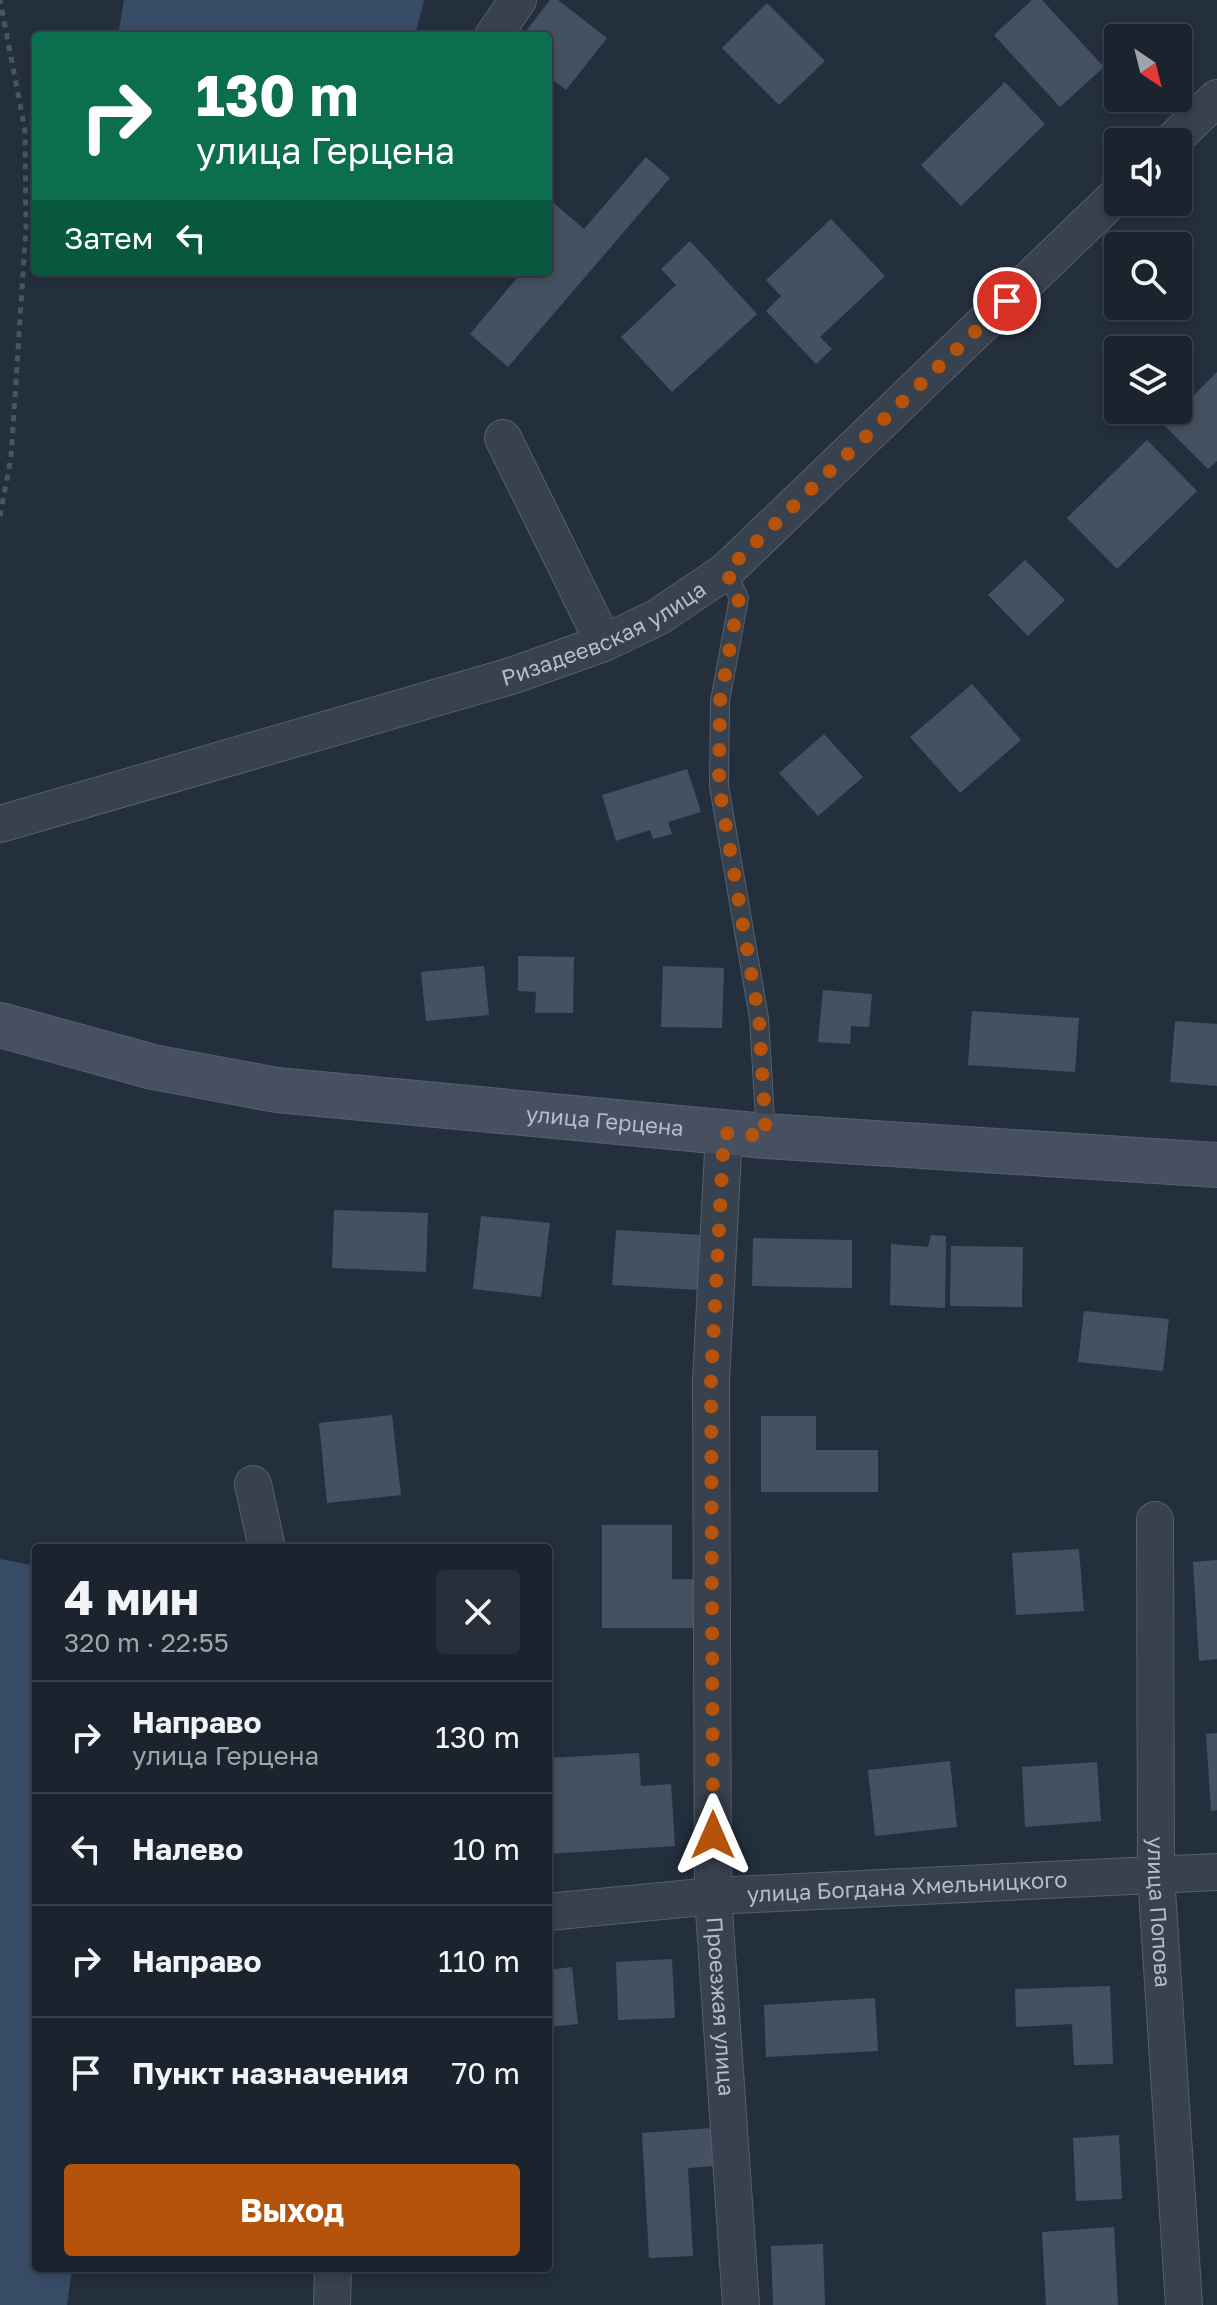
<!DOCTYPE html>
<html lang="ru">
<head>
<meta charset="utf-8">
<style>
	:root { --surface:#1b232e; --page:#282f3a; --text:#f1f3f6; --muted:#a0a4aa; --line:#39404a; --accent:#b45309 }
	body { margin:0; font-family:"Golos Text",sans-serif; background:var(--page); color:var(--text); height:100vh; display:flex; flex-direction:column; font-size:30px; white-space:nowrap }
	* { box-sizing:border-box; margin:0 }
	p { font-size:26px; color:var(--muted) }
	.icon { flex:none; width:44px; height:44px; fill:none; stroke:currentColor; stroke-width:2; stroke-linecap:round; stroke-linejoin:round }
	.map { position:relative; flex:1; overflow:hidden }
	.drawer { position:absolute; left:32px; top:1544px; width:520px; height:728px; display:flex; flex-direction:column; background:var(--surface); border-radius:8px; box-shadow:0 4px 12px #0003,0 0 0 2px var(--line) }
	.drawer>* { flex:none }
	.banner { position:absolute; left:32px; top:32px; width:520px; height:244px; border-radius:8px; box-shadow:0 4px 12px #0003,0 0 0 2px var(--line); background:#0b6e4f; color:#fff; overflow:hidden }
	.needle { width:52px; rotate:145deg }
	.controls { position:absolute; left:1104px; top:24px; display:grid; gap:16px }
	.controls a { display:grid; place-items:center; width:88px; height:88px; border-radius:8px; background:var(--surface); box-shadow:0 4px 12px #0003,0 0 0 2px var(--line); font-size:40px }
	.pin { position:absolute; display:grid; place-items:center; width:68px; height:68px; color:#fff; margin:-34px; border:4px solid #fff; border-radius:50%; box-shadow:0 2px 8px #0007 }
	.me { position:absolute; width:88px; margin:-44px; rotate:0deg; stroke-linejoin:round; filter:drop-shadow(0 0 6px #0008) }
	.turn { display:flex; align-items:center; gap:28px; height:168px; padding:0 32px; font-size:36px }
	.turn .icon { width:104px; height:104px; stroke-width:2.5 }
	.turn b { display:block; font-size:56px; line-height:68px }
	.then { display:flex; align-items:center; height:76px; padding:0 32px; background:#0003; gap:16px; font-size:30px }
	.round { display:grid; place-items:center; flex:none; width:84px; height:84px; border-radius:8px; background:var(--page) }
	.head { display:flex; align-items:center; justify-content:space-between; height:136px; padding:0 32px }
	h1 { font-size:48px; font-weight:700; line-height:60px }
	.cta { display:flex; gap:16px; margin-top:auto; padding:16px 32px }
	.cta a { flex:1; height:92px; border-radius:8px; background:var(--accent); color:#fff; font-size:32px; font-weight:700; line-height:92px; text-align:center }
	ul { padding:0; list-style:none }
	li { display:flex; align-items:center; gap:24px; height:112px; padding:0 32px; border-top:2px solid var(--line) }
	li div { flex:1 }
	li b { display:block; font-size:30px }
	li em { font-style:normal }
	.map>svg:first-child { display:block }
</style>
</head>
<body>
<div class="map">
<svg width="1217" height="2305" viewBox="0 0 1217 2305">
	<rect width="100%" height="100%" fill="#242f3e"/>
	<path fill="#394c67" d="M124,0H424L415,36H118Z
		M0,1559L36,1566V2268H72L67,2305H0Z"/>
	<path fill="#455162" d="M550,0H558L607,38L566,90L548,76V36H522Z
		M1032,0H1042L1104,67L1060,107L994,35Z
		M767,3L825,61L779,105L722,48Z
		M1005,82L1045,124L961,206L921,165Z
		M646,157L670,178L508,367L470,334L517,278L510,272H548V198L584,229Z
		M831,219L885,276L820,337L832,349L816,364L766,311L781,296L766,280Z
		M690,241L757,314L672,392L621,337L676,285L661,269Z
		M1217,372V461L1208,469L1164,425Z
		M1147,440L1197,491L1117,569L1067,518Z
		M1025,560L1065,600L1028,636L988,595Z
		M972,684L1021,740L960,793L910,737Z
		M824,734L863,777L818,816L779,773Z
		M687,769L701,812L668,822L672,834L653,839L650,830L616,841L602,795Z
		M518,956L574,957L573,1013H535L536,992L518,991Z
		M484,966L489,1015L426,1021L421,972Z
		M663,966L724,968L722,1028L661,1027Z
		M823,990L872,994L869,1027L851,1026L850,1044L818,1042Z
		M972,1011L1079,1018L1075,1072L968,1065Z
		M1175,1021L1217,1024V1086L1170,1082Z
		M334,1210L428,1213L426,1272L332,1268Z
		M481,1216L550,1223L541,1297L473,1289Z
		M616,1230L702,1235L699,1290L612,1285Z
		M931,1235L946,1236L945,1308L890,1305L891,1244L928,1247Z
		M753,1238L852,1240V1288L752,1286Z
		M951,1246L1023,1247L1022,1307L950,1306Z
		M1084,1311L1169,1319L1163,1371L1078,1362Z
		M392,1415L401,1495L327,1503L319,1423Z
		M761,1416H816V1450H878V1492H761Z
		M602,1525H672V1579H693V1628H602Z
		M1079,1549L1084,1611L1016,1615L1012,1553Z
		M1217,1560V1659L1199,1661L1193,1562Z
		M1217,1733V1810L1211,1811L1206,1734Z
		M639,1753L641,1786L671,1784L675,1846L548,1854V1758Z
		M950,1761L957,1827L875,1836L868,1770Z
		M1097,1762L1101,1821L1025,1827L1022,1767Z
		M672,1959L675,2018L618,2020L616,1962Z
		M572,1967L578,2024L548,2027V1970Z
		M1110,1986L1113,2064L1074,2065L1072,2024L1016,2027L1015,1989Z
		M875,1998L878,2051L766,2057L764,2005Z
		M711,2128L713,2166L688,2168L693,2256L649,2258L642,2133Z
		M1119,2135L1122,2199L1076,2201L1073,2138Z
		M1114,2227L1118,2305H1046L1042,2232Z
		M823,2244L825,2305H773L771,2246Z"/>
	<g fill="none" stroke-linecap="round" stroke-linejoin="round">
		<g stroke="#565f6c" stroke-width="20">
			<path id="lane" d="M726,571L739,598L720,701L719,786L759,1018L766,1136"/>
		</g>
		<g stroke="#565f6c" stroke-width="38">
			<g id="street">
				<path d="M493,36L518,0"/>
				<path d="M1171,142L1217,98"/>
				<path d="M503,438L604,643"/>
				<path id="s1" d="M0,824L511,676L604,643L658,617L726,571L1118,194"/>
				<path id="s2" d="M724,1133L711,1381L713,1896L741,2305"/>
				<path d="M253,1484L267,1548"/>
				<path id="s3" d="M1155,1520L1156,1875L1184,2305"/>
				<path id="s4" d="M548,1912L713,1896L1217,1872"/>
				<path d="M332,2305L333,2268"/>
			</g>
		</g>
		<g stroke="#565f6c" stroke-width="46">
			<g id="secondary">
				<path id="s5" d="M0,1025L153,1067L277,1090L766,1136L1217,1165"/>
			</g>
		</g>
		<path stroke="#44595c" stroke-width="5" stroke-dasharray="6 6" stroke-linecap="butt" d="M0,516L11,457L26,228L25,130L0,0"/>
		<use href="#lane" stroke="#38414e" stroke-width="18"/>
		<use href="#street" stroke="#38414e" stroke-width="36"/>
		<use href="#secondary" stroke="#465061" stroke-width="44"/>
	</g>
	<g fill="none" stroke-linecap="round" stroke-linejoin="round">
		<path stroke="#b45309" stroke-width="14" stroke-dasharray="0 25.2" d="M713,1835L711,1381L724,1133L766,1136L759,1018L719,786L720,701L739,598L726,571L1007,301"/>
	</g>
	<g text-anchor="middle" stroke-width="6" stroke-linejoin="round" paint-order="stroke">
		<g font-size="22" fill="#b4bcc9" stroke="#1d2633">
			<text dy="8" stroke="none"><textPath href="#s1" startOffset="634">Ризадеевская улица</textPath></text>
			<text dy="8" stroke="none"><textPath href="#s5" startOffset="614">улица Герцена</textPath></text>
			<text dy="8" stroke="none"><textPath href="#s4" startOffset="360">улица Богдана Хмельницкого</textPath></text>
			<text dy="8" stroke="none"><textPath href="#s3" startOffset="392">улица Попова</textPath></text>
			<text dy="8" stroke="none"><textPath href="#s2" startOffset="874">Проезжая улица</textPath></text>
		</g>
	</g>
</svg>
<div class="controls">
<a><svg class="needle" viewBox="-14 -14 28 28"><path d="M0-13l5 13h-10z" fill="#e53935"/><path d="M0 13l5-13h-10z" fill="#a0a4aa"/></svg></a>
<a><svg class="icon" aria-label="sound" viewBox="0 0 24 24"><path d="M4 9h4l5-4v14l-5-4H4zM17 9q2 3 0 6"/></svg></a>
<a><svg class="icon" aria-label="search" viewBox="0 0 24 24"><circle cx="10" cy="10" r="6"/><path d="M15 15l6 6"/></svg></a>
<a><svg class="icon" aria-label="layers" viewBox="0 0 24 24"><path d="M12 4l9 5-9 5-9-5zM3 14l9 5 9-5"/></svg></a>
</div>
<div class="pin" style="left:1007px;top:301px;background:#d93025"><svg class="icon" aria-label="arrive" viewBox="0 0 24 24"><path d="M6 21V4h12l-3 4 3 4H6"/></svg></div>
<svg class="me" style="left:713px;top:1835px" viewBox="-20 -20 40 40"><path d="M0-17L14 15 0 8-14 15z" fill="#b45309" stroke="#fff" stroke-width="4"/></svg>
<div class="banner">
<div class="turn"><svg class="icon" aria-label="right" viewBox="0 0 24 24"><path d="M7 20v-9h11M14 6l5 5-5 5"/></svg><div><b>130 m</b>улица Герцена</div></div>
<div class="then">Затем<svg class="icon" aria-label="left" viewBox="0 0 24 24"><path d="M17 20v-9H6M10 6l-5 5 5 5"/></svg></div>
</div>
<section class="drawer">
<div class="head"><div><h1>4 мин</h1><p>320 m · 22:55</p></div><a class="round"><svg class="icon" aria-label="close" viewBox="0 0 24 24"><path d="M6 6l12 12M18 6L6 18"/></svg></a></div>
<ul>
<li><svg class="icon" aria-label="right" viewBox="0 0 24 24"><path d="M7 20v-9h11M14 6l5 5-5 5"/></svg><div><b>Направо</b><p>улица Герцена</p></div><em>130 m</em></li>
<li><svg class="icon" aria-label="left" viewBox="0 0 24 24"><path d="M17 20v-9H6M10 6l-5 5 5 5"/></svg><div><b>Налево</b></div><em>10 m</em></li>
<li><svg class="icon" aria-label="right" viewBox="0 0 24 24"><path d="M7 20v-9h11M14 6l5 5-5 5"/></svg><div><b>Направо</b></div><em>110 m</em></li>
<li><svg class="icon" aria-label="arrive" viewBox="0 0 24 24"><path d="M6 21V4h12l-3 4 3 4H6"/></svg><div><b>Пункт назначения</b></div><em>70 m</em></li>
</ul>
<div class="cta"><a>Выход</a></div>
</section>
</div>
</body>
</html>
